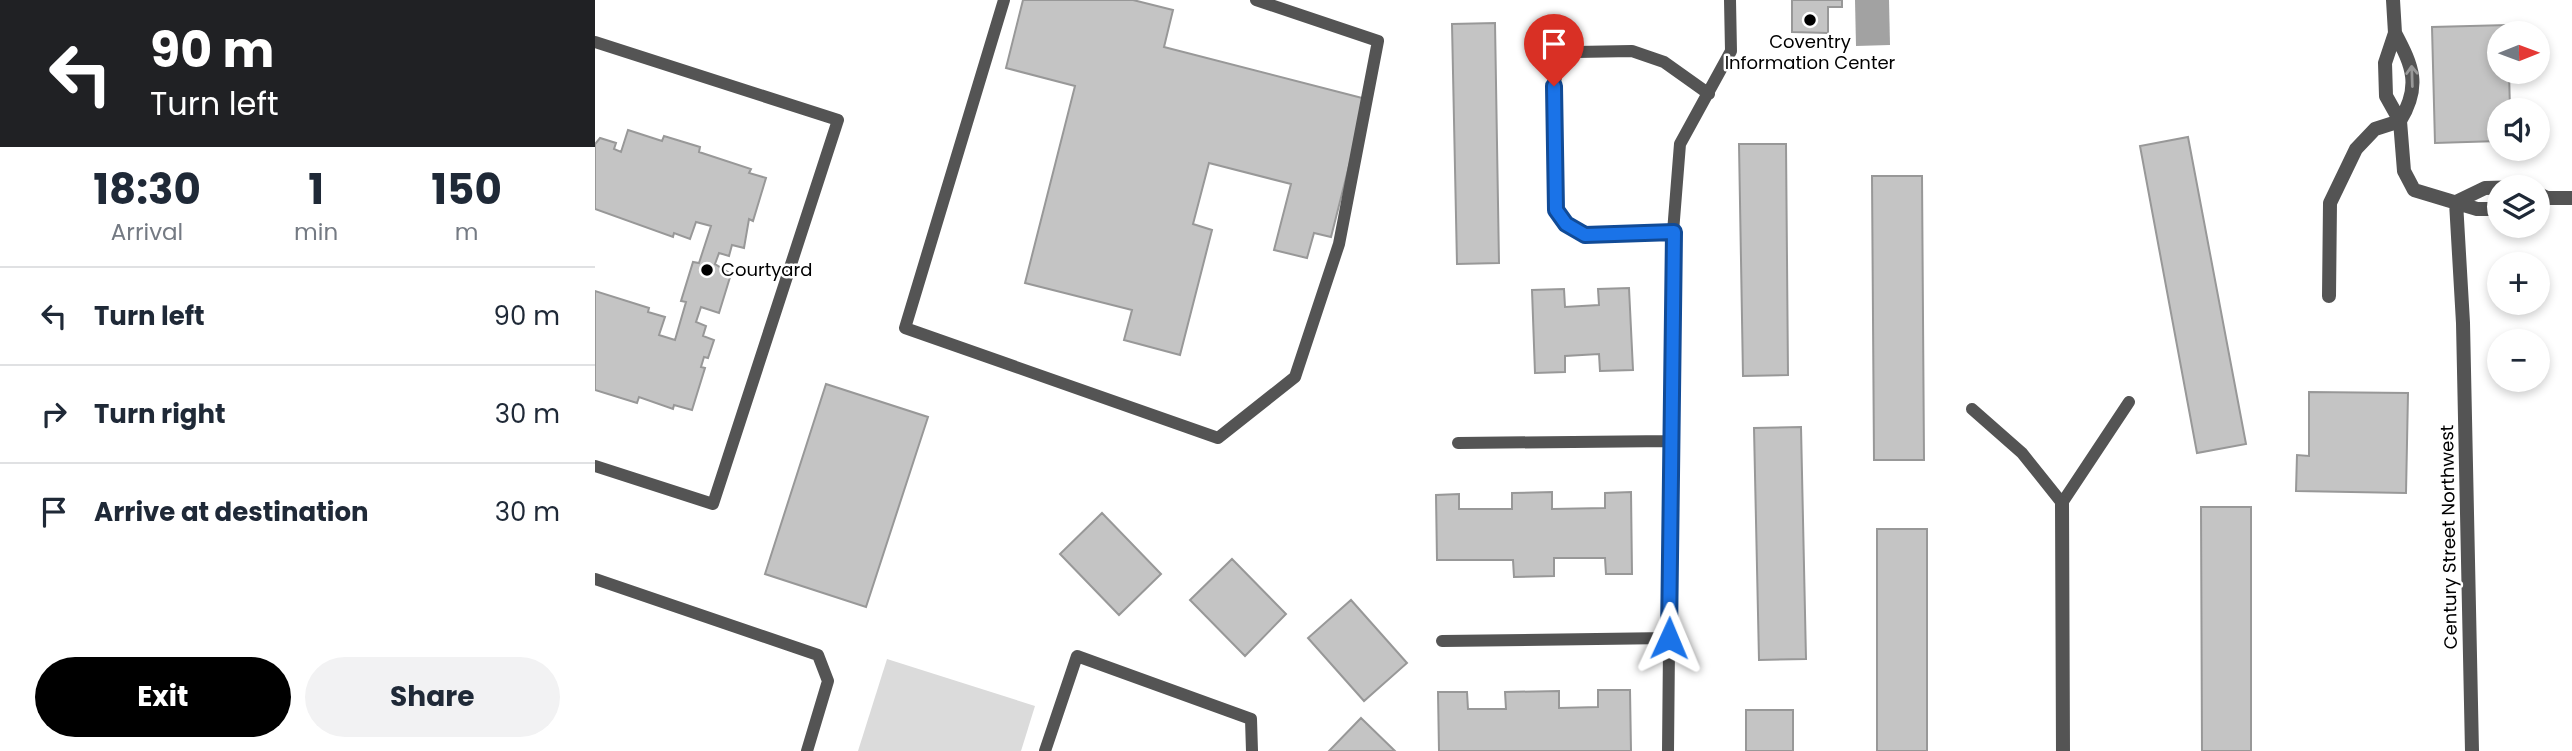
<!DOCTYPE html>
<html lang="en">
<head>
<meta charset="utf-8">
<style>
	:root { --surface:#fff; --page:#f2f2f3; --text:#1f2937; --muted:#747a83; --line:#e0e1e3; --accent:#000 }
	body { margin:0; font-family:Poppins,sans-serif; background:var(--page); color:var(--text); height:100vh; display:flex; flex-direction:column; font-size:26px; white-space:nowrap }
	* { box-sizing:border-box; margin:0 }
	p { font-size:23px; color:var(--muted) }
	.icon { flex:none; width:38px; height:38px; fill:none; stroke:currentColor; stroke-width:2; stroke-linecap:round; stroke-linejoin:round }
	.map { position:relative; flex:1; overflow:hidden }
	.side { display:flex; flex-direction:column; background:var(--surface); width:595px }
	.side>* { flex:none }
	.top-card { background:#202124; color:#fff; overflow:hidden }
	.needle { width:46px; rotate:89deg }
	.fabs { position:absolute; left:1892px; top:21px; display:grid; gap:14px }
	.fabs a { display:grid; place-items:center; width:63px; height:63px; border-radius:50%; background:var(--surface); box-shadow:0 4px 10px #0003; font-size:35px }
	.pin { position:absolute; display:grid; place-items:center; width:60px; height:60px; color:#fff; margin:-72px -30px; border-radius:50% 50% 50% 0; rotate:-45deg; box-shadow:0 0 7px #0007 }
	.pin .icon { rotate:45deg }
	.me { position:absolute; width:77px; margin:-38px; rotate:1deg; stroke-linejoin:round; filter:drop-shadow(0 0 5px #0008) }
	.turn { display:flex; align-items:center; gap:24px; height:147px; padding:0 35px; font-size:32px }
	.turn .icon { width:91px; height:91px; stroke-width:2.5 }
	.turn b { display:block; font-size:49px; line-height:60px }
	.eta { display:flex; justify-content:space-evenly; align-items:center; height:119px; text-align:center }
	.eta b { font-size:42px; font-weight:700; line-height:49px }
	.action { display:flex; gap:14px; margin-top:auto; padding:14px 35px }
	.action a { flex:1; height:80px; border-radius:42px; background:var(--accent); color:#fff; font-size:28px; font-weight:700; line-height:80px; text-align:center }
	.action a+a { background:var(--page); color:var(--text) }
	ul { padding:0; list-style:none }
	li { display:flex; align-items:center; gap:21px; height:98px; padding:0 35px; border-top:2px solid var(--line) }
	li div { flex:1 }
	li b { display:block; font-size:26px }
	li em { font-style:normal }
	main { display:flex; flex:1; min-height:0 }
	.map>svg:first-child { display:block }
</style>
</head>
<body>
<main>
<section class="side">
<div class="top-card">
<div class="turn"><svg class="icon" aria-label="left" viewBox="0 0 24 24"><path d="M17 20v-9H6M10 6l-5 5 5 5"/></svg><div><b>90 m</b>Turn left</div></div>
</div>
<div class="eta">
<div><b>18:30</b><p>Arrival</p></div>
<div><b>1</b><p>min</p></div>
<div><b>150</b><p>m</p></div>
</div>
<ul>
<li><svg class="icon" aria-label="left" viewBox="0 0 24 24"><path d="M17 20v-9H6M10 6l-5 5 5 5"/></svg><div><b>Turn left</b></div><em>90 m</em></li>
<li><svg class="icon" aria-label="right" viewBox="0 0 24 24"><path d="M7 20v-9h11M14 6l5 5-5 5"/></svg><div><b>Turn right</b></div><em>30 m</em></li>
<li><svg class="icon" aria-label="arrive" viewBox="0 0 24 24"><path d="M6 21V4h12l-3 4 3 4H6"/></svg><div><b>Arrive at destination</b></div><em>30 m</em></li>
</ul>
<div class="action"><a>Exit</a><a>Share</a></div>
</section>
<div class="map">
<svg width="1977" height="751" viewBox="0 0 1977 751">
	<rect width="100%" height="100%" fill="#fff"/>
	<path fill="#dbdbdb" d="M292,659L440,706L426,751H263Z"/>
	<path fill="#a2a2a2" d="M1260,0H1294L1295,45L1261,46Z"/>
	<path fill="#c4c4c4" stroke="#989898" stroke-width="2" d="M428,0H538L578,10L569,47L771,99L736,237L719,233L712,258L679,250L696,184L614,163L598,224L617,230L585,355L529,340L537,310L430,283L480,86L411,68Z
		M1197,0H1247V7H1233V33L1197,32Z
		M900,23L904,263L862,264L857,24Z
		M1913,25L1914,33H1904V72H1914L1915,110H1904V141L1840,143L1837,27Z
		M33,130L67,141L69,136L105,147L104,152L156,169L154,173L171,178L158,221L154,219L149,248L137,245L134,256L124,253L120,264L136,274L124,313L106,307L101,322L111,326L108,336L119,340L113,358L109,357L106,367L110,368L97,410L79,405L78,409L44,397L42,403L0,390V291L54,308L53,312L70,317L64,335L80,340L91,302L86,301L98,262L104,263L116,226L101,222L95,239L79,233L78,237L0,209V144L5,138L21,143L19,149L26,152Z
		M1593,137L1651,444L1602,453L1545,146Z
		M1144,144H1191L1193,375L1148,376Z
		M1277,176H1327L1329,460H1279Z
		M1034,288L1038,370L1005,371L1004,354L970,356V372L940,373L937,290L969,289L970,307L1004,305L1003,289Z
		M231,384L333,417L271,607L170,574Z
		M1714,392L1813,393L1811,493L1701,491L1702,455L1714,456Z
		M1206,427L1211,659L1164,660L1159,428Z
		M957,492V509L1010,508V493L1036,492L1037,574H1011L1010,558H959V576L919,577L918,560H842L841,495L864,494V509H917V493Z
		M1606,507H1656V751H1607Z
		M507,513L566,574L524,615L465,554Z
		M1282,529H1332V751H1282Z
		M637,559L691,614L650,656L595,600Z
		M756,600L812,663L769,701L713,638Z
		M1003,690H1035L1036,751H844L843,692H872L873,709H911L910,692L964,691V708L1003,707Z
		M1151,710H1198V751H1151Z
		M766,718L800,751H734Z"/>
	<g fill="none" stroke-linecap="round" stroke-linejoin="round">
		<path stroke="#545454" stroke-width="12" d="M409,0L310,328L623,438L700,377L744,244L783,41L661,0
			M0,42L243,120L118,504L0,466
			M1078,232L990,235L971,224L961,210L959,86L963,69L981,52L1037,51L1069,62L1114,94
			M1377,409L1427,453L1467,503L1534,402
			M863,443L1076,441
			M0,579L223,655L233,681L212,751
			M847,641L1074,638
			M450,751L482,656L656,719L657,751
			M1073,751L1078,232L1085,144L1136,51L1135,0"/>
		<path stroke="#545454" stroke-width="14" d="M1798,0L1800,33L1790,63L1791,96L1805,121L1809,171L1819,190L1882,209H1904
			M1942,193L1952,198H1977
			M1861,202L1868,323L1877,751
			M1861,202L1890,188L1930,187
			M1734,296L1735,203L1761,149L1780,129L1805,121C1826,86 1818,67 1800,33
			M1467,503L1468,751"/>
	</g>
	<defs><path id="oneway-shaft" d="M-6 0H5M1.5-3L5.5 0L1.5 3" fill="none" stroke-width="1.6" stroke-linecap="round" stroke-linejoin="round" transform="scale(1.75)"/></defs>
	<use stroke="#989898" href="#oneway-shaft" transform="translate(1817 76) rotate(-92)"/>
	<g fill="none" stroke-linecap="round" stroke-linejoin="round">
		<g stroke="#114b97" stroke-width="18">
			<path id="route" d="M959,86L961,210L971,224L990,235L1079,232L1074,638"/>
		</g>
		<use href="#route" stroke="#1a73e8" stroke-width="12"/>
	</g>
	<g fill="#000" stroke="#fff" stroke-width="2.5">
		<circle cx="1215" cy="20" r="7"/>
		<circle cx="112" cy="270" r="7"/>
	</g>
	<g text-anchor="middle" stroke-width="5" stroke-linejoin="round" paint-order="stroke">
		<g font-size="18" fill="#000" stroke="#fff">
			<text x="1215" y="48">Coventry<tspan x="1215" dy="21">Information Center</tspan></text>
			<text x="126" y="276" text-anchor="start">Courtyard</text>
		</g>
		<g font-size="18" fill="#000" stroke="#fff">
			<text transform="translate(1854 537) rotate(-91)" y="6">Century Street Northwest</text>
		</g>
	</g>
</svg>
<div class="fabs">
<a><svg class="needle" viewBox="-14 -14 28 28"><path d="M0-13l5 13h-10z" fill="#e53935"/><path d="M0 13l5-13h-10z" fill="#747a83"/></svg></a>
<a><svg class="icon" aria-label="sound" viewBox="0 0 24 24"><path d="M4 9h4l5-4v14l-5-4H4zM17 9q2 3 0 6"/></svg></a>
<a><svg class="icon" aria-label="layers" viewBox="0 0 24 24"><path d="M12 4l9 5-9 5-9-5zM3 14l9 5 9-5"/></svg></a>
<a>+</a>
<a>−</a>
</div>
<div class="pin" style="left:959px;top:86px;background:#d93025"><svg class="icon" aria-label="arrive" viewBox="0 0 24 24"><path d="M6 21V4h12l-3 4 3 4H6"/></svg></div>
<svg class="me" style="left:1074px;top:638px" viewBox="-20 -20 40 40"><path d="M0-17L14 15 0 8-14 15z" fill="#1a73e8" stroke="#fff" stroke-width="4"/></svg>
</div>
</main>
</body>
</html>
